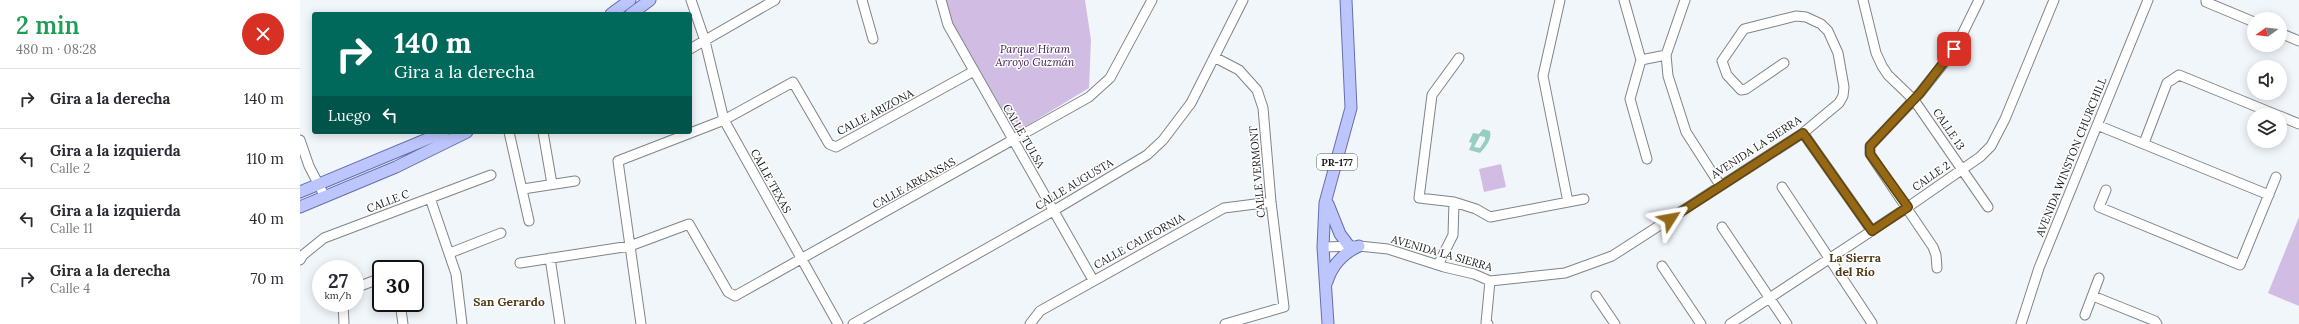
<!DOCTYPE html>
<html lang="es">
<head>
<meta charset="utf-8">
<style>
	:root { --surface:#fff; --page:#f7f7f7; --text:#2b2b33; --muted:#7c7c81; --line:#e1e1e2 }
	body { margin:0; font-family:Lora,serif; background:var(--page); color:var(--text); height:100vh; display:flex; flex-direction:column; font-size:15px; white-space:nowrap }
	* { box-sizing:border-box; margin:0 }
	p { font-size:13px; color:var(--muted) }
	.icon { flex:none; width:22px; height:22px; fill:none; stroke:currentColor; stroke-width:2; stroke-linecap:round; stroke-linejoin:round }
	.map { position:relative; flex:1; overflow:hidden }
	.side { display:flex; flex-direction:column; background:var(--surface); width:300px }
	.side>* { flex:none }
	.top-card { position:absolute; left:12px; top:12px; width:380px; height:122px; border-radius:4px; box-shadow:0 2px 10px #0003; background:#00695c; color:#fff; overflow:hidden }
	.needle { width:26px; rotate:256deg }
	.buttons { position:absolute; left:1947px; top:12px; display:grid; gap:8px }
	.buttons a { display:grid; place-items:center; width:40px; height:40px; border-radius:50%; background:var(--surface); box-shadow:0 2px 10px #0003; font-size:20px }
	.speed { position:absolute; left:12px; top:260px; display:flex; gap:8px; font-size:20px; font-weight:700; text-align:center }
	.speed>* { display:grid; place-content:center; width:52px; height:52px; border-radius:50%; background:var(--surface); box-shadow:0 2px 10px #0003; line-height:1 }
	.speed small { font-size:10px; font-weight:400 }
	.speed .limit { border:2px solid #111; border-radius:6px; background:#fff; color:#111 }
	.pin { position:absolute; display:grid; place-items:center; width:34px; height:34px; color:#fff; margin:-17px; border-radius:8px; box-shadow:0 2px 6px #0006 }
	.me { position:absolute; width:44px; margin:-22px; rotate:56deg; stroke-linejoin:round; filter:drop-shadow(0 0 3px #0008) }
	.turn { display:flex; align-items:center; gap:14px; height:84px; padding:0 16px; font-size:18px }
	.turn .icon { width:52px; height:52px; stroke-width:2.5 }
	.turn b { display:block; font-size:28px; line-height:34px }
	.then { display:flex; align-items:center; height:38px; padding:0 16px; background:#0003; gap:8px; font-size:15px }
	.round { display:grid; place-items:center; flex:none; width:42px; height:42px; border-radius:21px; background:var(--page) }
	.headline { display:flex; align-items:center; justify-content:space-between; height:68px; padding:0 16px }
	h1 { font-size:24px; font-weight:600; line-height:30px; color:#1e9e55 }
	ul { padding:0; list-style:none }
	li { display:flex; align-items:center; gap:12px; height:60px; padding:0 16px; border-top:1px solid var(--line) }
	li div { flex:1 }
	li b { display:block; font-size:15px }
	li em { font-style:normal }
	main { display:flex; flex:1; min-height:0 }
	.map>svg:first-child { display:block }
</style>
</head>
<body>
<main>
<section class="side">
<div class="headline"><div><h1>2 min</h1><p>480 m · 08:28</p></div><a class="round" style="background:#d93025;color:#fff"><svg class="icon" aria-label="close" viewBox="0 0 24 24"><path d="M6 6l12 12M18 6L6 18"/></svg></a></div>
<ul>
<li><svg class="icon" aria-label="right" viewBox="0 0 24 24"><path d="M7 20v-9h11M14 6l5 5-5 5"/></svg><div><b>Gira a la derecha</b></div><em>140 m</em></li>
<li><svg class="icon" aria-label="left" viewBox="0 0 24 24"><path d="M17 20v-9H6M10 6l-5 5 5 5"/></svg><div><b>Gira a la izquierda</b><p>Calle 2</p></div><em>110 m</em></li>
<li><svg class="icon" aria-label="left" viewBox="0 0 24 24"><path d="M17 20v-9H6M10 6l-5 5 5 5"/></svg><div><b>Gira a la izquierda</b><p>Calle 11</p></div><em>40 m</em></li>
<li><svg class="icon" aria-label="right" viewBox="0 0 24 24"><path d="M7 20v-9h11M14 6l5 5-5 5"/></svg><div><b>Gira a la derecha</b><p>Calle 4</p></div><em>70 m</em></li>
</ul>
</section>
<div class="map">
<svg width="1999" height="324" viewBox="0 0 1999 324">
	<rect width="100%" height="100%" fill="#f1f6fb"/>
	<path fill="#d1bde4" d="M645,0H785L791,40L789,88L718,131L713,128L650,19Z
		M1201,164L1206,187L1184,192L1179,169Z
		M1999,217V306L1968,293Z"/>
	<path fill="#98cec0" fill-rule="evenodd" d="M1183,129L1190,131C1192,140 1186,146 1180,153L1169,150L1172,143L1169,142L1173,133L1179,134ZM1180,136L1185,137V140L1180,148L1174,147Z"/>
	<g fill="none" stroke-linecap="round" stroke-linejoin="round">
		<g stroke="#7f8488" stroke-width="11">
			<path id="minor" d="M391,0L405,41L424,120L538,324
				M562,0L573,39
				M641,0L648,25L793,280
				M1260,0L1243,76L1268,202
				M1324,0L1341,60L1366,55
				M1385,0L1366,55L1368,76L1386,132L1420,185
				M1563,0L1576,53L1582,66L1588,75L1614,100L1688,207
				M1906,0V2L1954,22
				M1980,33L1999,41
				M390,49L475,0
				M914,57L939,70L957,90L963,108L971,202L984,307L925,324
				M1341,60L1330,99L1347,159
				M1980,116L1999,124
				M1797,125L1969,195
				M209,132L229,221
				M243,132L252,184
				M1503,133L1572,231
				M0,140L9,166L24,195
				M1844,143L1867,83L1879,75L1977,115
				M1482,187L1572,323
				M223,189L275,181
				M1806,190L1799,207L1940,265L1976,177
				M130,198L156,274L162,324
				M1154,202L1176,209L1190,217L1284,199
				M1422,227L1487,324
				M1023,247L1059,246L1088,249L1144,267L1174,274L1190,281L1265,273L1312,256L1503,133L1539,103L1543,96L1544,87L1538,53L1528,31L1521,24L1506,17L1496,16L1444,29L1422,61L1427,75L1441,90L1446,89L1484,63
				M150,253L201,233
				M250,258L260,324
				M0,260L3,255L24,238L191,175
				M220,263L330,246L389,224L428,292L435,296L789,97L810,78L852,0
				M1138,265L1153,235L1154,202L1119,198L1132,95L1159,58
				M1362,266L1401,324
				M1637,268L1636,255L1633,247L1570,154V146L1620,93L1655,49L1679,0
				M55,288L81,278
				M1296,296L1315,324
				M1793,296L1855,321L1857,324
				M43,303L44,324
				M100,303L103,324
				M1785,315L1799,278
				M341,324L318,161L424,120L493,82L529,144L536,147L674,71
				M553,324L753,211L847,155L863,140L891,103L943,0
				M730,324L740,311L924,208L971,202
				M1188,324L1186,323L1190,281
				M1430,324L1608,207L1680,157L1691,146L1705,119L1754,0
				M1721,324L1739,268L1848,0"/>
		</g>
		<g stroke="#656fac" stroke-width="13">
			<path id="major" d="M311,14L330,0
				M331,14L350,0
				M0,192L144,132
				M1028,204L1040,234L1049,246
				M0,207L96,167L167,132
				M1027,282C1032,265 1044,253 1059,246
				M1028,324L1023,247L1025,203L1051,108L1046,0"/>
		</g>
		<use href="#minor" stroke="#fff" stroke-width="9"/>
		<use href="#major" stroke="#bcc5fc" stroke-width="11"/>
	</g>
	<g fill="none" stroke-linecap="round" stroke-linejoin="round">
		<g stroke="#60440d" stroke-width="10">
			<path id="route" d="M1370,219L1503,133L1572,231L1608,207L1570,154V146L1620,93L1654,49"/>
		</g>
		<use href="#route" stroke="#946814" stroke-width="7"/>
	</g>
	<g text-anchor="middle" stroke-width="3" stroke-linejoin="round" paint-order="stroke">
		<rect fill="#fff" stroke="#5d5e5f" stroke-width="1" x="1017" y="154" width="40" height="16" rx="3"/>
		<g font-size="10" font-weight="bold" fill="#17191a">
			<text x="1037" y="166">PR-177</text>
		</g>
		<g font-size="11" font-style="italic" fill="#36194b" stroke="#fff">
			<text x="735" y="53">Parque Hiram<tspan x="735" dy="13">Arroyo Guzmán</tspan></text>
		</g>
		<g font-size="11" fill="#17191a" stroke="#fff">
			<text transform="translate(575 112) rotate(-28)" y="4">CALLE ARIZONA</text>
			<text transform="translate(1649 129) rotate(56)" y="4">CALLE 13</text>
			<text transform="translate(724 136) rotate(60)" y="4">CALLE TULSA</text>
			<text transform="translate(1456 147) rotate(-33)" y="4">AVENIDA LA SIERRA</text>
			<text transform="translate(1771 157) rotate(-68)" y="4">AVENIDA WINSTON CHURCHILL</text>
			<text transform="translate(957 172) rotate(-95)" y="4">CALLE VERMONT</text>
			<text transform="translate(1631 176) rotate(-35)" y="4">CALLE 2</text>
			<text transform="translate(471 181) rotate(61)" y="4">CALLE TEXAS</text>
			<text transform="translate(614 183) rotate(-29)" y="4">CALLE ARKANSAS</text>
			<text transform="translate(774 184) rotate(-31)" y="4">CALLE AUGUSTA</text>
			<text transform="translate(88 201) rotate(-21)" y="4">CALLE C</text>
			<text transform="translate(839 241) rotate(-29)" y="4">CALLE CALIFORNIA</text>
			<text transform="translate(1142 253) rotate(16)" y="4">AVENIDA LA SIERRA</text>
		</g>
		<g font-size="12" font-weight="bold" fill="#513b17" stroke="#fff">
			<text x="1555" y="262">La Sierra<tspan x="1555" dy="14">del Río</tspan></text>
			<text x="209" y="306">San Gerardo</text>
		</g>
	</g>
</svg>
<div class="buttons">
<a><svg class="needle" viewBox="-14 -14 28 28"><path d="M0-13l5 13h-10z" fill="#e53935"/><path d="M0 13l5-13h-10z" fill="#7c7c81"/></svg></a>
<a><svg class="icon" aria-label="sound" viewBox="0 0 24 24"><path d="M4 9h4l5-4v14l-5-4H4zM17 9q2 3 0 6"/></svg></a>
<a><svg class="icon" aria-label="layers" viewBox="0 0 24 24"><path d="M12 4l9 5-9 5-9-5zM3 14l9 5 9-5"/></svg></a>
</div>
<div class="speed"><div>27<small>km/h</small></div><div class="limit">30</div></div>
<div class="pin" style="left:1654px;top:49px;background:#d93025"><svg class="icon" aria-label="arrive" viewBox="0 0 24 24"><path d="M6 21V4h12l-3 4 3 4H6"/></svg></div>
<svg class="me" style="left:1370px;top:219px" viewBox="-20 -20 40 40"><path d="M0-17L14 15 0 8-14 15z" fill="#946814" stroke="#fff" stroke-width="4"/></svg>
<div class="top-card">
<div class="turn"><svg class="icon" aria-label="right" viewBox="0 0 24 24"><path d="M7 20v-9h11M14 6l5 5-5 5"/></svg><div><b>140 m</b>Gira a la derecha</div></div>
<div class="then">Luego<svg class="icon" aria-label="left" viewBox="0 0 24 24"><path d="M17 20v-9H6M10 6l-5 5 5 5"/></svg></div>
</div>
</div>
</main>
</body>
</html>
